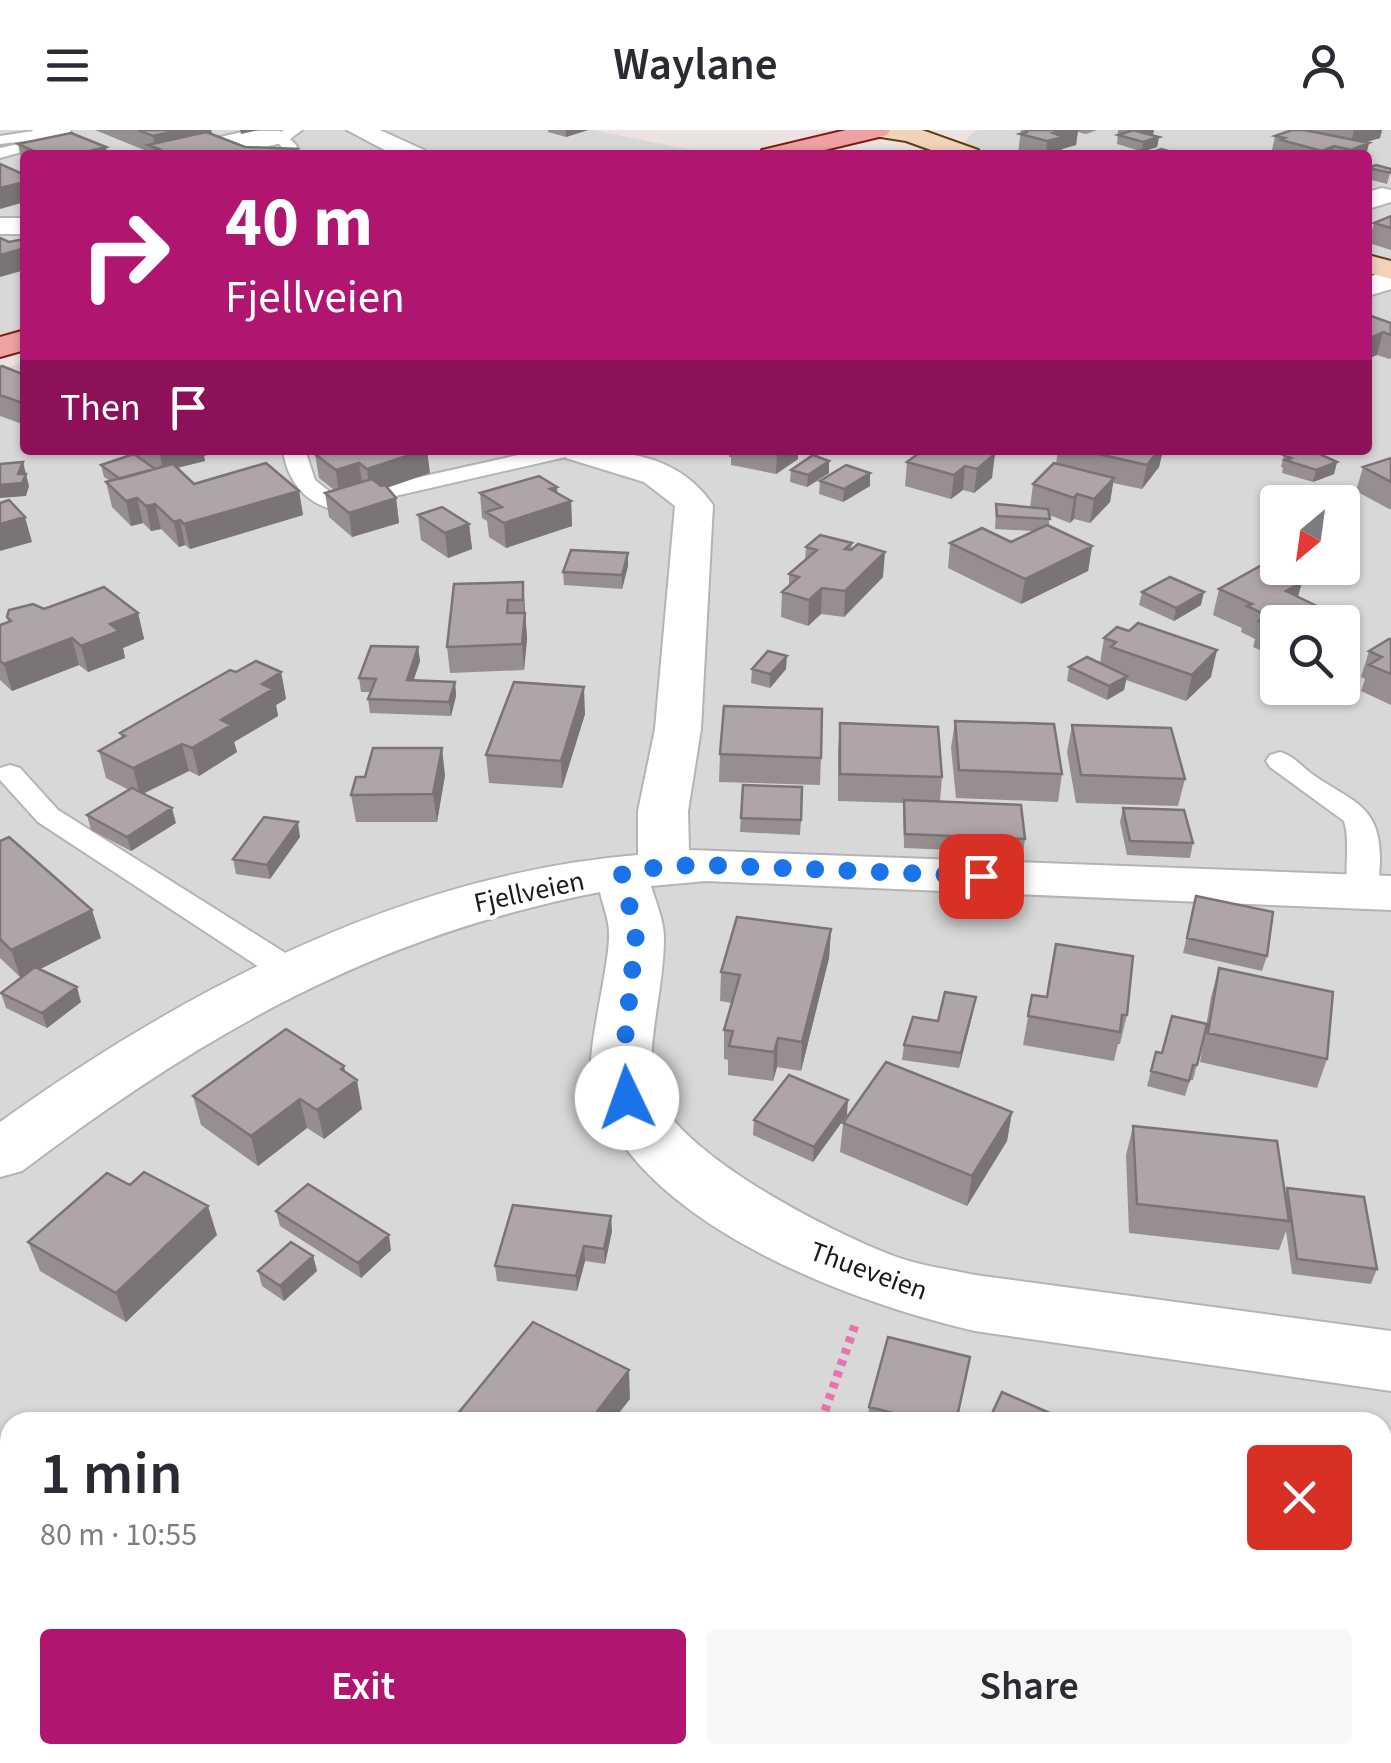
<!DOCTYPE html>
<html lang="en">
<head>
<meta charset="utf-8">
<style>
	:root { --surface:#fff; --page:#f7f7f7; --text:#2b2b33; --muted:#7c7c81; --accent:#b01670 }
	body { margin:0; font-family:"Source Sans 3",sans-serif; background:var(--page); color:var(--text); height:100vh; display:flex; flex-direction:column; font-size:38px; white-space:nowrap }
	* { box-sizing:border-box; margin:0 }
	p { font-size:32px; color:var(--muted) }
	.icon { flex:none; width:55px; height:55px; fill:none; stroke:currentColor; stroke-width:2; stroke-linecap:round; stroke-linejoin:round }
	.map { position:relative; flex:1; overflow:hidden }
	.sheet { position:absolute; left:0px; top:1282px; width:1392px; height:352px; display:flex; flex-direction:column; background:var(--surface); border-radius:30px 30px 0 0; box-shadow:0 2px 8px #0004 }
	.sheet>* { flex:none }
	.guide { position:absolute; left:20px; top:20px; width:1352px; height:305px; border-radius:10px; box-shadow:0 2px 8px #0004; background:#b01670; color:#fff; overflow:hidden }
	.needle { width:65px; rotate:209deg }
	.controls { position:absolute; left:1260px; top:355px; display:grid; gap:20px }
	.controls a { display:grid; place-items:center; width:100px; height:100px; border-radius:10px; background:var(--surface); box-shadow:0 2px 8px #0004; font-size:50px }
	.pin { position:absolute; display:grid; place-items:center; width:85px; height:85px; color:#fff; margin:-42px; border-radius:20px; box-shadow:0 5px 15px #0006 }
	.me { position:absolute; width:110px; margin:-55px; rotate:357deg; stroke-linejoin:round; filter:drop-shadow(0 0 8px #0008) }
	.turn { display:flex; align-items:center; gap:35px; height:210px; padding:0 40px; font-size:45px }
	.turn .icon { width:130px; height:130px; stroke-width:2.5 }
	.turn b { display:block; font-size:70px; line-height:85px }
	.then { display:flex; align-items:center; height:95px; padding:0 40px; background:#0003; gap:20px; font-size:38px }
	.round { display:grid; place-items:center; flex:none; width:105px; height:105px; border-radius:10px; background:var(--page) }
	.overview { display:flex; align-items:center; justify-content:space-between; height:170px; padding:0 40px }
	h1 { font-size:60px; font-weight:600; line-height:75px }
	.primary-button { display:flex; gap:20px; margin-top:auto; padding:20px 40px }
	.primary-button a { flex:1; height:115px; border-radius:10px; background:var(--accent); color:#fff; font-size:40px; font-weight:600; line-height:115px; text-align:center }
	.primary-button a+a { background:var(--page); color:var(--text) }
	header { display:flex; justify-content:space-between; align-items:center; height:130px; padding:0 40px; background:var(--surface); font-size:45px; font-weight:600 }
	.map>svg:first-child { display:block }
</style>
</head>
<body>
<header><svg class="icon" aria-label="menu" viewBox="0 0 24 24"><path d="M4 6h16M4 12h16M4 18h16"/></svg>Waylane<svg class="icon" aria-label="person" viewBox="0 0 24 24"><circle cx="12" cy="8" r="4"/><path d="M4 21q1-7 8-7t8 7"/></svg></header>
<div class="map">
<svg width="1391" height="1633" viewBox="0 0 1391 1633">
	<rect width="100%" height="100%" fill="#ebe2e1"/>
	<path fill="#d9d8d8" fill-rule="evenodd" d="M0,0H593L706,23L25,25V198L0,205Z
		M977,0H1391V1633H0V239L25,232V320H1368V25H893L963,12ZM1278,372H1342V438H1278ZM1278,492H1342V558H1278ZM10,1292H1382V1625H10Z"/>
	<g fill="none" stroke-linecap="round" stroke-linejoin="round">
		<g stroke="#b4b4b4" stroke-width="4">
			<path id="lane" d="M40,0L64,10L0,28V18L42,9L0,14V6Z
				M284,0H302L290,9L297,16L293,25H277L282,17L273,8Z
				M283,320H305L315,350L335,366L541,320H581L570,326L334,380C304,372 287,350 283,320Z
				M1280,622C1294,626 1301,636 1312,644C1351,672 1381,674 1380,731C1379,744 1380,758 1373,769H1351C1341,752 1352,715 1344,691L1270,637L1266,631L1270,625Z
				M10,635L20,638L58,680L306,836L311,844L306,852L294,855L282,852L38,692L0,650V638Z"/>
		</g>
		<g stroke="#b4b4b4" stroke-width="4">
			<path id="street" d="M33,0H71L68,5L43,11L34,9L31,4Z
				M347,0H380L424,20L428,25H394Z
				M246,1H280L292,8C281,20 185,25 162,25L166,20Z
				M1382,58L1391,60V72L1368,79V62Z
				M0,88H25V104H0Z
				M1391,139V159L1368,166V147Z
				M561,320C619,320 677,322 713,375L701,599L688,681L689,720L1391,746V780L706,751L651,756C656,772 664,791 664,808C664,853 650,899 651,944C654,1015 835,1104 894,1126C920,1136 948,1139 975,1145L1391,1201V1261L975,1201C850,1172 629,1092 592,951C585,924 609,841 609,806C610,792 603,776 600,762C374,806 204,903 22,1041L0,1047V992C187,858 405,744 638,725V681L655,599L675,376L644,352L566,328Z"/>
		</g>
		<g stroke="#633c10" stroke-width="4">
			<path id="secondary" d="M865,0H922L978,20L982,25H945L906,11L868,5Z
				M1368,125L1391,131V149L1368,143Z"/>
		</g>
		<g stroke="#821910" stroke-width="4">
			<path id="primary" d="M846,0H890L887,5L804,25H758L762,20Z
				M25,200V220L0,227V207Z"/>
		</g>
		<path stroke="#e974ad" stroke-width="9" stroke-dasharray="6 6" stroke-linecap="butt" d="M821,1292L855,1195
			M740,1633L744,1625"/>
		<use href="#lane" fill="#fff" fill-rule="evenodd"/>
		<use href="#street" fill="#fff" fill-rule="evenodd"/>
		<use href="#secondary" fill="#f1d3b9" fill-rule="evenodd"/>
		<use href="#primary" fill="#f0a1a3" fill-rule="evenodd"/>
	</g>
	<path fill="#978e8f" d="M95,0H211L212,4L245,17L298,19V25H150L149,22Z
		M548,0H588L566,7L548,2Z
		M1021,0H1097L1086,4L1078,2L1076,15L1062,19L1061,25H1027L1018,23Z
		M1118,0H1154L1153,4L1151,5L1159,7L1157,17L1144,21L1150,23L1161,19L1183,25H1128L1140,21L1117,14Z
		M1307,0H1382L1380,8L1365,12L1369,13L1366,25H1271L1275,6Z
		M18,14L108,25H125H25V34L22,33Z
		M1368,38L1391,39L1387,54L1368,49Z
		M1391,86V120L1369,113L1374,93Z
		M1368,185L1391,193V228L1389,229L1377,225Z
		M0,237L25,245V295L0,286Z
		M130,320H222L204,326L205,331L177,338L194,354L299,361L303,385L190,419L185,415L179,417L161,399L151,401L143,393L131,396L112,377L106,352L110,351L104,347L101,335L133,324Z
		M729,320H798V329L776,344L731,335V327H729Z
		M923,320H986L992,348L974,363L963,360L951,369L905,356L907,332Z
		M1058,320H1163L1159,337L1142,359L1113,353L1110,372L1090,393L1074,389L1070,393L1049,385V396L1092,416L1088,441L1021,474L948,438L950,413L1011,412L1033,401L995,399L996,374L1030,378L1033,354L1056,334Z
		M315,324L430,343L387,358L396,368L399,393L352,407L329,387L325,363L334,360L319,348Z
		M1284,325L1337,332L1334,344L1313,352L1282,343L1283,338L1281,337Z
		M1391,328V379H1389L1356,361L1363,337Z
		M829,331V343L807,357L790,352L791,340Z
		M820,351L870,356L843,372L819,364Z
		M480,363H557L571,371L572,396L506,418L489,407L487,391L482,388Z
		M418,385L469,394L472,419L448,428L421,410Z
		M852,413L851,420L883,447L844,487L821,484L808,496L781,487L782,462L789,456V444L805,431L806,417Z
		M628,436L622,459L564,455L563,442Z
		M523,452L527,509L524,540L450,543L447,517Z
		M1219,459L1298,467L1329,482L1326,492H1278V528L1253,517L1255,509L1241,502L1242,498L1213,485Z
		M1142,462L1201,475L1174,491L1139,475Z
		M44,479L138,483L144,509L123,518L125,528L88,542L79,535L12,561L0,550V495L8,492L7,487Z
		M1104,508L1211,547L1186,571L1126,550L1124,560L1107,570L1067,551L1069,537L1100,533Z
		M1391,509V575L1361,561L1365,549L1361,547L1369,521Z
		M418,517L420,531L413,551L455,552L456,566L451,586L370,583L368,569L371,562H361L359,548Z
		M752,539H786L770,558L751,553Z
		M236,542H281L286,569L276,575L278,586L234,612L237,622L199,646L189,641L143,664L176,693L131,721L91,700L87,685L129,660L106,648L99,621L122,608L120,603Z
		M585,584L562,658L489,653L486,625Z
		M955,591L1062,644L1058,672L956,668L951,618Z
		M840,593L942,647L940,672L1025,709L1023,723L904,718L903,673L838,671V620Z
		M1072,595L1185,649L1178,676L1076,673L1067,622Z
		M720,624L821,628L820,655L719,652Z
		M445,645L437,692H356L351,665L365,647Z
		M743,655L801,690L800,705L740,702Z
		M1123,678L1193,713L1190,728L1127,725L1120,692Z
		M300,707L270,749L236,744L233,729Z
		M0,711L101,808L40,839L81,872L47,898L6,878L1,863L21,848L0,828Z
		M1196,766L1267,826L1262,841L1183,823Z
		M831,799L829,828L801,941L777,937L773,951L728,945V930L724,929V900L732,873L720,871L721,842Z
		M1056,814L1127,885L1120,914H1118L1114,931L1023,915L1032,865L1047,867Z
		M1219,838L1327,929L1317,958L1200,932L1211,867Z
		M973,882L959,938L902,930L904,915Z
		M1207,894L1193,950H1190L1185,966L1147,956L1156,922L1162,923Z
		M345,942L362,979L324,1009L307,998L258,1036L201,995L193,966Z
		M1012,982L1007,1011L967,1076L840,1022L843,993Z
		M847,985L813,1032L753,1005L754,990Z
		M1133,996L1285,1064L1287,1058L1377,1139L1371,1154L1292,1144L1286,1101L1279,1120L1129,1103L1126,1025Z
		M130,1055L217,1105L126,1192L40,1141L28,1112Z
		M276,1081L391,1120L361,1148L280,1096Z
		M612,1101L605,1134L585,1131L577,1161L497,1151L495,1136Z
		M313,1126L317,1141L284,1171L262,1156L258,1141Z
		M869,1277L957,1292H868Z
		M1382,1455H1391V1622L1382,1621Z
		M298,1625H436L431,1633H302Z"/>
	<path fill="#7b7474" d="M179,0H211L213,11L159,19L155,18L153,6Z
		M240,0H259L241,4Z
		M566,0H588L566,7Z
		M1066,0H1078L1076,15L1062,19L1061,25H1046L1047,11L1053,3Z
		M1138,0H1154L1153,4L1135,10Z
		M1354,0H1382L1380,8L1350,17Z
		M1159,7L1157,17L1142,22L1143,12Z
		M1369,13L1366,25H1350L1351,20Z
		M1334,16L1332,25H1321L1322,21Z
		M106,17L108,25H73Z
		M25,52V72L0,79V58Z
		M25,118V140L0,147V125Z
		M1383,202L1377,225L1368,229V209Z
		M159,320H222L204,326L205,331L163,341Z
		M427,320L430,343L370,363L367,339Z
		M777,320H798V329L776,344Z
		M984,320H986L985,332L995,324L992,348L974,363L977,339Z
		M1159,320H1163L1159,337L1142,359L1147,335Z
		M829,331V343L807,357L808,345Z
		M23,332L29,356L26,366L0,368V355L18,344Z
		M1337,332L1334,344L1313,352L1316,340Z
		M359,333L363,358L339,365L336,340Z
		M965,336L963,360L951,369L954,345Z
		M870,343V356L843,372L844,359Z
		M1114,348L1110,372L1090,393L1094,369Z
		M557,357L558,375L571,371L572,396L506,418L504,393L550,359Z
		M299,361L303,385L190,419L184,394Z
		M1077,364L1074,389L1070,393L1074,368Z
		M137,368L143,393L131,396L126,371Z
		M396,368L399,393L352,407L349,383Z
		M155,374L161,399L151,401L146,376Z
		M25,387L32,412L0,421V394Z
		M180,390L185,415L179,417L174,392Z
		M469,394L472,419L448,428L445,403Z
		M1092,416L1088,441L1021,474L1025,449Z
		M885,422L883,447L844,487L845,461Z
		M628,423V436L622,459V445Z
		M523,452L527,509L524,540L522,514L524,490Z
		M1302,452L1295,478L1286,461Z
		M822,458L821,484L808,496L809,470Z
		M1204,462L1201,475L1174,491L1176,478Z
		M1329,482L1326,492H1311Z
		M138,483L144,509L123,518L125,528L88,542L81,516L110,494Z
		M72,508L79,535L12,561L4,534Z
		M418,517L420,531L409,564L407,550Z
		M1217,520L1211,547L1186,571L1192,545Z
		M787,526L786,539L770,558V544Z
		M281,542L286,569L276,575L278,586L234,612L237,622L199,646L192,618L262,554Z
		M1127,546L1124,560L1107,570L1109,556Z
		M455,552L456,566L451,586L449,572Z
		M584,557L585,584L562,658L561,631Z
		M182,614L189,641L140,665L133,638Z
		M442,618L445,645L437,692L433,664Z
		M172,678L176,693L131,721L127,707Z
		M298,692L300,707L270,749L267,735Z
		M92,780L101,808L21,849L11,820Z
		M831,799L829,828L801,941L802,912Z
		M77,857L81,872L47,898L42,883Z
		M976,867L973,882L959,938L961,923Z
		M778,908L777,937L773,951L774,922Z
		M344,936L348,956L357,950L362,979L324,1009L317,980L341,939Z
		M300,969L307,998L258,1036L251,1006Z
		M848,970L847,985L813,1032L814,1017Z
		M1012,982L1007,1011L967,1076L972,1046Z
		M208,1076L217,1105L126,1192L116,1163Z
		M611,1086L612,1101L605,1134L604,1119Z
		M389,1105L391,1120L361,1148L358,1133Z
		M584,1116L585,1131L577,1161L576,1146Z
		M313,1126L317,1141L284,1171L280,1156Z
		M629,1240L630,1269L612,1292H589Z
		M345,1625H359L362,1633H341Z
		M415,1625H436L431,1633H410Z"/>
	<path fill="#b0a5a6" stroke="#7b7474" stroke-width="2.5" d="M138,0H179L153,6Z
		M1026,0H1066L1053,3L1064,7L1047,11L1020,4L1027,2Z
		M1128,0H1138L1136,1L1159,7L1143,12L1118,5L1131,1Z
		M1292,0H1304L1369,13L1351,20L1334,16L1322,21L1281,10L1285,8L1275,6Z
		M206,2L245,17L298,19L293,25H170L153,21L159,19L148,15Z
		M71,3L106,17L73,25H42L18,14Z
		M1161,19L1183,25H1128L1141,20L1150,23Z
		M0,34L25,45V52L0,58Z
		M1376,35L1391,39V43L1368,38Z
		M1391,86V98L1374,93Z
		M0,108L9,112L24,109L25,118L0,125Z
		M1368,185L1391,193V205L1383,202L1368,209Z
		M2,236L25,245V274L0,265V237Z
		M329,320H425L367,339L359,333L336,340L315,324Z
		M923,320H984L983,321L995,324L977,339L965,336L954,345L907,332Z
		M1080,320H1159L1147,335Z
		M1298,320H1311L1337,332L1316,340L1285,330L1291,328L1284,325Z
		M134,324L155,339L120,349L101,335Z
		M813,325L829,331L808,345L791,340Z
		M1391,328V352L1363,337Z
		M23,332L18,344H26L22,353L0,355V334Z
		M266,333L299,361L184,394L180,390L174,392L155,374L146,376L137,368L126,371L106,352L173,334L194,354Z
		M1054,333L1114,348L1094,369L1077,364L1074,368L1033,354Z
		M846,335L870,343L844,359L820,351Z
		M539,346L557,357L550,359L571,371L504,393L486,382L502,377L480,363Z
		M372,349L381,356L385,355L396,368L349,383L325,363Z
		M9,370L25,387L0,394V373Z
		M996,374L1048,379L1050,389L997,386Z
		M442,377L469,394L445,403L418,385Z
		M1047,395L1092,416L1025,449L950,413L982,398L1011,412Z
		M820,405L852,413L845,419L851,420L858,414L885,422L845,461L822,458L809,470L782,462L799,447L789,444L817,420L806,417Z
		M571,420L628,423L622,445L563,442Z
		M1262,435L1302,452L1286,461L1329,482L1311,492H1278V499L1259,491L1268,486L1247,476L1252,474L1219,459Z
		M1170,447L1204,462L1176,478L1142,462Z
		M523,452V470H508L507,483H525L522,514L447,517L454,454Z
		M104,457L138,483L110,494L119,501L81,516L72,508L4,534L0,531V495L11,491L7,487L9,480L33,474L44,479Z
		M1138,493L1217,520L1192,545L1111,517L1116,512L1104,508L1117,497L1129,501Z
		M1389,509H1391V544L1369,535L1382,527L1369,521Z
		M371,516L418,517L407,550L455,552L449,572L368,569L376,549L359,548Z
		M768,521L787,526L770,544L752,539Z
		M1087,527L1127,546L1109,556L1069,537Z
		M256,531L281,542L262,554L273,559L221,590L231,595L192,618L182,614L133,638L99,621L125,606L120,603L230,540L236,542Z
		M514,552L584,557L561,631L486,625Z
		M724,576L822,579L821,628L720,624Z
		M955,591L1054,594L1062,644L959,640Z
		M840,593L938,597L942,647L840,644Z
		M1072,595L1171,598L1185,649L1081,645Z
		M373,618H442L433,664L351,665L356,647H365Z
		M743,655L802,657L801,690L741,688Z
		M132,658L172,678L127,707L87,685Z
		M904,670L1021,675L1025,709L905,704Z
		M1123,678L1184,680L1193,713L1130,711Z
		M264,687L298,692L267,735L233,729Z
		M9,707L92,780L11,820L0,809V711Z
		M1196,766L1273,782L1267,826L1187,808Z
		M737,787L831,799L802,912L778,908L774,922L729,916L733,901L724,900L740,845L721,842Z
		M1056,814L1133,826L1127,885H1122L1120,902L1028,886L1032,865L1047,867Z
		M35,837L77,857L42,883L1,863Z
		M1219,838L1333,862L1327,929L1208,903Z
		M945,862L976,867L961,923L904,915L913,887L938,891Z
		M1172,886L1207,894L1197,935H1193L1189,951L1151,941L1156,922L1162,923Z
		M286,899L344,936L341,939L357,950L317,980L300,969L251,1006L193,966Z
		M886,932L1012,982L972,1046L843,993Z
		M789,945L848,970L814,1017L754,990Z
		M1133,996L1277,1011L1289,1091L1137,1074Z
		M144,1042L208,1076L116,1163L28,1112L107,1043L130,1055Z
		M308,1054L389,1105L358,1133L276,1081Z
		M1287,1058L1364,1067L1377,1139L1297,1129Z
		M513,1075L611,1086L604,1119L584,1116L576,1146L495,1136Z
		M291,1112L313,1126L280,1156L258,1141Z
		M533,1192L629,1240L589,1292H451Z
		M888,1207L970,1227L956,1292H929L869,1277Z
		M1002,1262L1070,1292H988Z
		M1382,1455H1391V1594L1382,1593Z
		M326,1625H345L341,1633Z
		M383,1625H415L410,1633H398Z"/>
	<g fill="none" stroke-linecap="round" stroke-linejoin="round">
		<path stroke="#1a73e8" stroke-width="18" stroke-dasharray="0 32.4" d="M627,968L621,948L636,804L622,744L664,736L706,735L981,746"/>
	</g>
	<g text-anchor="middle" stroke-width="9" stroke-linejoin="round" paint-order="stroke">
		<g font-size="28" fill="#1b1b1b" stroke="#fff">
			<text transform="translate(529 761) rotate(-12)" y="10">Fjellveien</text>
			<text transform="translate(869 1140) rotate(20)" y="10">Thueveien</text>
		</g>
	</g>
</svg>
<div class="controls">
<a><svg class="needle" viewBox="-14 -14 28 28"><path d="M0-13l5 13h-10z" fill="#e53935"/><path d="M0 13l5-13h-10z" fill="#7c7c81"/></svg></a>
<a><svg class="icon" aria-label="search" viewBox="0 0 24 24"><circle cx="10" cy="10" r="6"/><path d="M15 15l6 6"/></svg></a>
</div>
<div class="pin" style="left:981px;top:746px;background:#d93025"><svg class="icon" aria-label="arrive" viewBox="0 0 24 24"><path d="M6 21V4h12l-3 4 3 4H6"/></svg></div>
<svg class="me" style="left:627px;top:968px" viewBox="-20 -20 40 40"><circle r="19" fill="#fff"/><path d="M0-13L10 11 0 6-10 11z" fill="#1a73e8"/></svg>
<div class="guide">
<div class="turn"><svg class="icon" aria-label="right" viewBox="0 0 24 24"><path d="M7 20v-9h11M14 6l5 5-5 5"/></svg><div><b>40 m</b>Fjellveien</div></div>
<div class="then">Then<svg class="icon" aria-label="arrive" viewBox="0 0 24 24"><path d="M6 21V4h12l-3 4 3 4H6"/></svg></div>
</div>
<section class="sheet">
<div class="overview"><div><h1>1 min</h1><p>80 m · 10:55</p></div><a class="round" style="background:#d93025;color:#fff"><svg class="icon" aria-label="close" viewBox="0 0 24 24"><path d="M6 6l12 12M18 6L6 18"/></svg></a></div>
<div class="primary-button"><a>Exit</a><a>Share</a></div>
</section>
</div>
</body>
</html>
